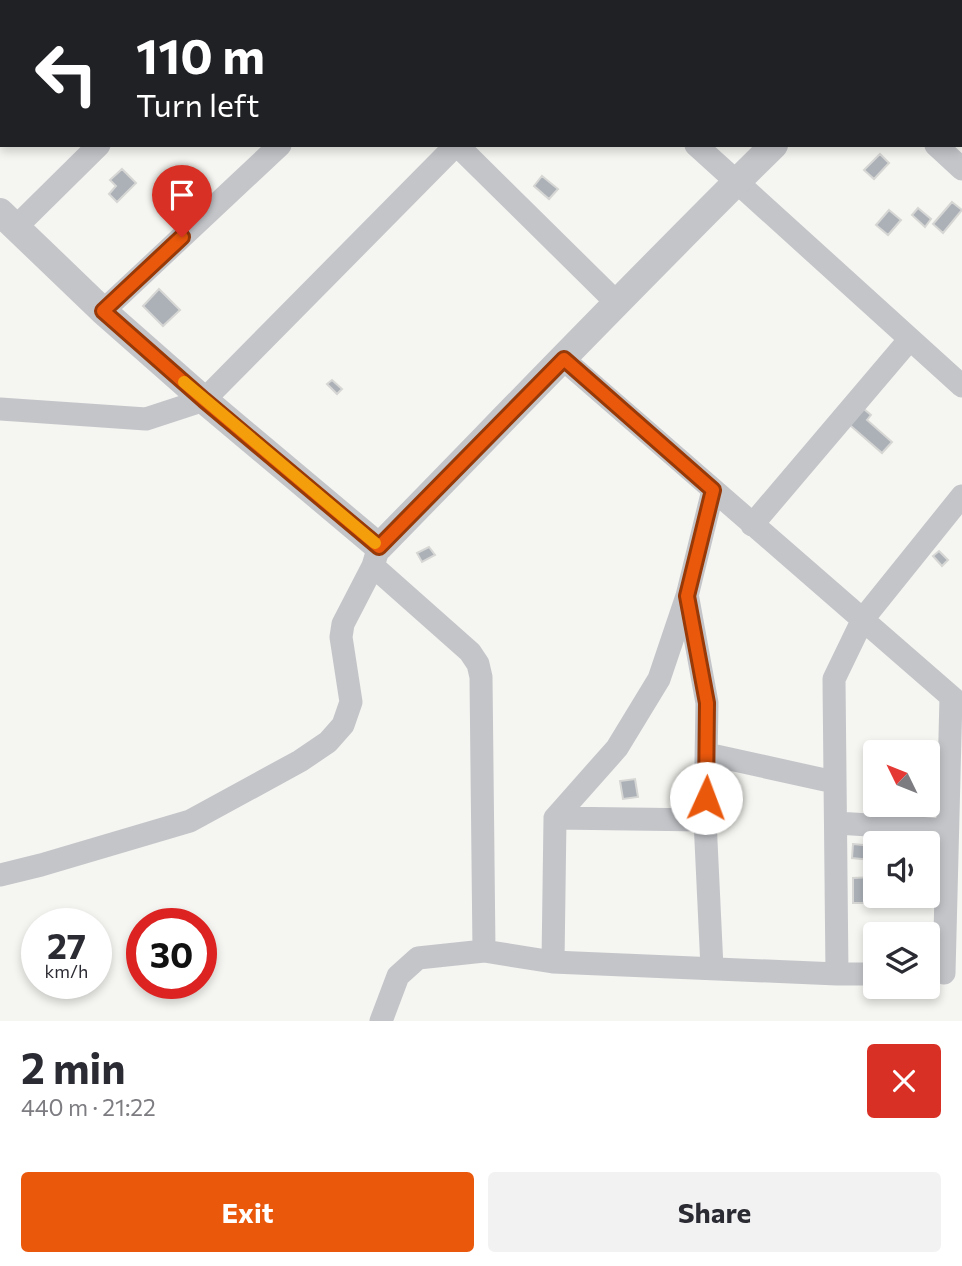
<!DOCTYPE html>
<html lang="en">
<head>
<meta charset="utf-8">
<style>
	:root { --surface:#fff; --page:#f2f2f3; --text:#2b2b33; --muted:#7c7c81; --accent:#ea580c }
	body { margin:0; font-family:Commissioner,sans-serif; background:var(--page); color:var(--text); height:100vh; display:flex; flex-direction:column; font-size:26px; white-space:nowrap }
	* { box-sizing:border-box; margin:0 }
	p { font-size:23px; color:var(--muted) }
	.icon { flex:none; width:38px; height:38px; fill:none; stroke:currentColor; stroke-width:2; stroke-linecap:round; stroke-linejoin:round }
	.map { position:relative; height:1021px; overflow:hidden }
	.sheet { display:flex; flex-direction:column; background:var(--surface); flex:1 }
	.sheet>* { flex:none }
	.top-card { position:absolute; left:0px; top:0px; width:962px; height:147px; box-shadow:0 4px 10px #0003; background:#202124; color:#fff; overflow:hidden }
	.needle { width:46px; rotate:313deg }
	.fabs { position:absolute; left:863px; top:740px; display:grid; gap:14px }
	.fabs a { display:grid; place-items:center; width:77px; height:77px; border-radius:7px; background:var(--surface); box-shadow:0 4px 10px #0003; font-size:35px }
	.speed { position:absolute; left:21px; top:908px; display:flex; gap:14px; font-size:35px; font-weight:700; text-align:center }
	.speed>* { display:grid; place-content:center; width:91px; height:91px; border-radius:50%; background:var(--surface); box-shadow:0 4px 10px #0003; line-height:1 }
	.speed small { font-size:18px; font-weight:400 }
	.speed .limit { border:10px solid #d22; background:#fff; color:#111 }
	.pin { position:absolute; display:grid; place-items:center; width:60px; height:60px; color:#fff; margin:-72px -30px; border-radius:50% 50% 50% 0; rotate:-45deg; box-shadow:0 0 7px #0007 }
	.pin .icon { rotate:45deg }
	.me { position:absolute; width:77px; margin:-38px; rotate:2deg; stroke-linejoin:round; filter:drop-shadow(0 0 5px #0008) }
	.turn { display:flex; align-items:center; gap:24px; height:147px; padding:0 21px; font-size:32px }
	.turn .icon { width:91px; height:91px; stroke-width:2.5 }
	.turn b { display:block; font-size:49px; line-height:60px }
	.round { display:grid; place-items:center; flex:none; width:74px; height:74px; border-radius:7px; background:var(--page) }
	.headline { display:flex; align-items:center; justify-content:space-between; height:119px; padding:0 21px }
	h1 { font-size:42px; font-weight:700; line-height:52px }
	.action { display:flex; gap:14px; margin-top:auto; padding:14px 21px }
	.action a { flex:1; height:80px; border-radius:7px; background:var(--accent); color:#fff; font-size:28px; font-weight:700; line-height:80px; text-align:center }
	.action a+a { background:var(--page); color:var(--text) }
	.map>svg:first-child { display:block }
</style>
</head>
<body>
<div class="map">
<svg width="962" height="1021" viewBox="0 0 962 1021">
	<rect width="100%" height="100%" fill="#f5f5f1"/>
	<path fill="#abb1b7" stroke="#d6d6d4" stroke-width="2" d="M880,154L889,163L874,179L864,170Z
		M122,169L136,183L117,202L109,194L116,186L110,180Z
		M542,176L558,189L549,199L534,186Z
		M952,202L962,210L943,233L933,224Z
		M918,208L931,219L925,227L912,215Z
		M889,210L901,220L888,235L876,225Z
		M159,289L180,310L163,326L143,306Z
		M332,380L342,389L337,394L327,384Z
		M858,404L871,415L867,420L892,442L882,453L844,420Z
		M429,547L435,555L422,562L417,553Z
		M939,551L948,560L942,566L933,556Z
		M635,779L638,797L623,799L620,781Z
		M853,844L872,846L871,860L852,858Z
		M875,877L876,903H853V878Z"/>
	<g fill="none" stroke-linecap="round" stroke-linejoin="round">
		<path stroke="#c3c5c9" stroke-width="23" d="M302,0L304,2
			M818,0L819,2
			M58,2L60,0
			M246,2L248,0
			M425,2L427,0
			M602,2L603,0
			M0,64L2,63
			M457,145L616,302
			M696,145L962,386
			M936,145L962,169
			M16,227L99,145
			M103,311L280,145
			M563,359L962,706
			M0,409L146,419L204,400L456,145
			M752,525L910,339
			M377,553L373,566L470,652L478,664L481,677L484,951
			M688,599L707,703L705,820L712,968
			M707,754L834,782
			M555,818L705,820
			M837,823L947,830
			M0,875L41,865L190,821L300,761L328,742L343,725L351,702L341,637L343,624L373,566
			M553,962L555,818L617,748L659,679L687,596L713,490
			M944,973L951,697
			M837,974L834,679L863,619L962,496
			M381,1021L398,976L418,958L484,951L553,962L837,974H875"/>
		<path stroke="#c3c5c9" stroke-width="28" d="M918,2L920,0
			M0,212L103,311L204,400L379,547C510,413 640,277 774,145"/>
	</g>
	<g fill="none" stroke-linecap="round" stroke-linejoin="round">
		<g stroke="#983908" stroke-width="18">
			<path id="route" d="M182,237L103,311L204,400L379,547L564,359L713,490L687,596L707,703L706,798"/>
		</g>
		<use href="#route" stroke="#ea580c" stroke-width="12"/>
		<path stroke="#f59e0b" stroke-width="12" d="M184,382L375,543"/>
	</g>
</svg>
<div class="fabs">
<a><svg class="needle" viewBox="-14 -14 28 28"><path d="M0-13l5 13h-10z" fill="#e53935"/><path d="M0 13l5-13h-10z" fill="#7c7c81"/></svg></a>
<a><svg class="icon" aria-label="sound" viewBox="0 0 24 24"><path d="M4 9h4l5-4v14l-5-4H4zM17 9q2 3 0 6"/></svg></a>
<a><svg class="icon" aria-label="layers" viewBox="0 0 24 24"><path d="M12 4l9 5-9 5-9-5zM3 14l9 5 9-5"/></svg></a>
</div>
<div class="speed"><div>27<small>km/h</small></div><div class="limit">30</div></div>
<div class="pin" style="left:182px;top:237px;background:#d93025"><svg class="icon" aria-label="arrive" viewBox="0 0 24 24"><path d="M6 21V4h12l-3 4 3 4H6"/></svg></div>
<svg class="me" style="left:706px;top:798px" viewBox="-20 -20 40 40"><circle r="19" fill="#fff"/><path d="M0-13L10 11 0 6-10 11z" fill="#ea580c"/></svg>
<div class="top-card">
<div class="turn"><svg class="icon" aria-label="left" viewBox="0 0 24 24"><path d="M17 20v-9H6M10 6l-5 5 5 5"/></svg><div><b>110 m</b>Turn left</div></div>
</div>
</div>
<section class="sheet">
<div class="headline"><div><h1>2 min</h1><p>440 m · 21:22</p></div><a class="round" style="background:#d93025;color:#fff"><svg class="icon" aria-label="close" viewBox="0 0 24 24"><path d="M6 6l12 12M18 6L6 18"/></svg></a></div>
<div class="action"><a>Exit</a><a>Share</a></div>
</section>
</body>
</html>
